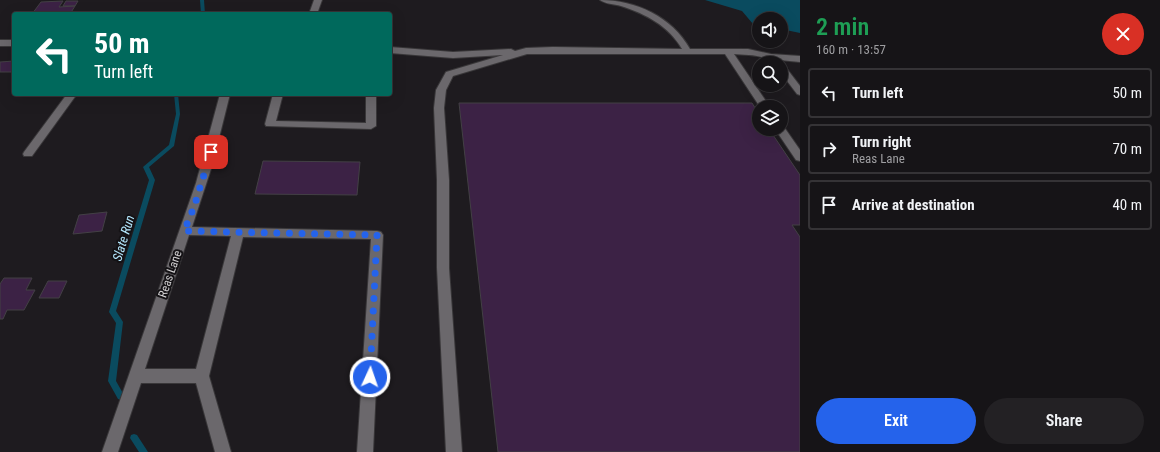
<!DOCTYPE html>
<html lang="en">
<head>
<meta charset="utf-8">
<style>
	:root { --surface:#161417; --page:#232124; --text:#f1f3f6; --muted:#9e9ea1; --line:#353336; --accent:#2563eb }
	body { margin:0; font-family:"Roboto Condensed",sans-serif; background:var(--page); color:var(--text); height:100vh; display:flex; flex-direction:column; font-size:15px; white-space:nowrap }
	* { box-sizing:border-box; margin:0 }
	p { font-size:13px; color:var(--muted) }
	.icon { flex:none; width:22px; height:22px; fill:none; stroke:currentColor; stroke-width:2; stroke-linecap:round; stroke-linejoin:round }
	.map { position:relative; flex:1; overflow:hidden }
	.details { display:flex; flex-direction:column; background:var(--surface); width:360px }
	.details>* { flex:none }
	.top-card { position:absolute; left:12px; top:12px; width:380px; height:84px; border-radius:4px; box-shadow:0 4px 16px #0002,0 0 0 1px var(--line); background:#00695c; color:#fff; overflow:hidden }
	.buttons { position:absolute; left:752px; top:12px; display:grid; gap:8px }
	.buttons a { display:grid; place-items:center; width:36px; height:36px; border-radius:50%; background:var(--surface); box-shadow:0 4px 16px #0002,0 0 0 1px var(--line); font-size:20px }
	.pin { position:absolute; display:grid; place-items:center; width:34px; height:34px; color:#fff; margin:-17px; border-radius:8px; box-shadow:0 2px 6px #0006 }
	.me { position:absolute; width:44px; margin:-22px; rotate:3deg; stroke-linejoin:round; filter:drop-shadow(0 0 3px #0008) }
	.turn { display:flex; align-items:center; gap:14px; height:84px; padding:0 16px; font-size:18px }
	.turn .icon { width:52px; height:52px; stroke-width:2.5 }
	.turn b { display:block; font-size:28px; line-height:34px }
	.round { display:grid; place-items:center; flex:none; width:42px; height:42px; border-radius:21px; background:var(--page) }
	.overview { display:flex; align-items:center; justify-content:space-between; height:68px; padding:0 16px }
	h1 { font-size:24px; font-weight:600; line-height:30px; color:#1e9e55 }
	.button { display:flex; gap:8px; margin-top:auto; padding:8px 16px }
	.button a { flex:1; height:46px; border-radius:24px; background:var(--accent); color:#fff; font-size:16px; font-weight:600; line-height:46px; text-align:center }
	.button a+a { background:var(--page); color:var(--text) }
	ul { padding:0; list-style:none }
	li { display:flex; align-items:center; gap:12px; height:50px; margin:0 8px 6px; padding:0 8px; border:2px solid var(--line); border-radius:4px }
	li div { flex:1 }
	li b { display:block; font-size:15px }
	li em { font-style:normal }
	main { display:flex; flex:1; min-height:0 }
	.map>svg:first-child { display:block }
</style>
</head>
<body>
<main>
<div class="map">
<svg width="800" height="452" viewBox="0 0 800 452">
	<rect width="100%" height="100%" fill="#1e1b1f"/>
	<path fill="#0a4b5f" d="M705,0H800V33L781,29V19H759V25L753,24L742,11Z"/>
	<g fill="none" stroke-linecap="round" stroke-linejoin="round">
		<path fill="#0a4b5f" fill-rule="evenodd" d="M200,0H204L205,14H201Z
			M174,94H178L180,114L174,146L149,167L155,180L116,311L123,322L116,381L125,397L124,399L121,400L118,399L108,381L116,323L109,312L149,180L143,167L169,145L176,114Z
			M134,434L137,435L148,452H139L130,438L131,435Z"/>
	</g>
	<path fill="#3c2245" stroke="#434045" d="M63,1L59,7L75,6L70,14H32L41,2Z
		M66,1H78L75,6H63Z
		M14,61V67L11,72H0V62Z
		M459,103H752L759,114V129H769L800,175V225H792L800,237V452H498Z
		M263,161L360,162L357,195L255,194Z
		M107,212L102,231L73,234L79,215Z
		M4,278H32L26,290H35L24,310H7L3,319H0V284Z
		M48,281H67L59,298H39Z"/>
	<g fill="none" stroke-linecap="round" stroke-linejoin="round">
		<g stroke="#393739" stroke-width="2">
			<path id="minor" d="M314,0H322L317,14H309Z
				M600,0C636,0 672,17 690,49H748L771,54L800,56V62L779,60L781,63V64L772,63C763,54 746,55 734,54L770,107H760L725,54H527L453,76L446,90L444,108L449,180V268L462,452H446L437,268V180L434,108L436,90L446,72L503,55L453,58L390,53V47L453,52L511,49L515,51L526,48L553,47L682,49C669,26 646,14 621,6C614,4 605,4 600,0Z
				M0,40H14V46H0Z
				M781,64L784,65L800,86V95L797,94L781,73Z
				M67,94H77L32,156H24L23,154L24,152Z
				M220,94H230L212,166L192,227L377,231L381,232L383,235L373,452H357L371,239L243,237L209,376L231,452H215L196,383H141L118,452H102L196,183ZM189,235L231,236L196,369H145Z
				M273,94H283L276,121L366,123V94H376V126L371,129L266,126L265,124Z
				M781,126L784,127L800,150V161L796,160L775,129H781Z"/>
		</g>
		<use href="#minor" fill="#6b686c" fill-rule="evenodd"/>
	</g>
	<g fill="none" stroke-linecap="round" stroke-linejoin="round">
		<path stroke="#2563eb" stroke-width="7" stroke-dasharray="0 12.6" d="M211,152L194,207L184,231L377,235L370,377"/>
	</g>
	<g text-anchor="middle" stroke-width="4" stroke-linejoin="round" paint-order="stroke">
		<g font-size="12" fill="#d3d1d3" stroke="#141215">
			<text transform="translate(170 274) rotate(-71)" y="4">Reas Lane</text>
		</g>
		<g font-size="13" font-style="italic" fill="#b4e6fc" stroke="#141215">
			<text transform="translate(123 238) rotate(-73)" y="5">Slate Run</text>
		</g>
	</g>
</svg>
<div class="buttons">
<a><svg class="icon" aria-label="sound" viewBox="0 0 24 24"><path d="M4 9h4l5-4v14l-5-4H4zM17 9q2 3 0 6"/></svg></a>
<a><svg class="icon" aria-label="search" viewBox="0 0 24 24"><circle cx="10" cy="10" r="6"/><path d="M15 15l6 6"/></svg></a>
<a><svg class="icon" aria-label="layers" viewBox="0 0 24 24"><path d="M12 4l9 5-9 5-9-5zM3 14l9 5 9-5"/></svg></a>
</div>
<div class="pin" style="left:211px;top:152px;background:#d93025"><svg class="icon" aria-label="arrive" viewBox="0 0 24 24"><path d="M6 21V4h12l-3 4 3 4H6"/></svg></div>
<svg class="me" style="left:370px;top:377px" viewBox="-20 -20 40 40"><circle r="17" fill="#2563eb" stroke="#fff" stroke-width="3"/><path d="M0-11L8 9 0 5-8 9z" fill="#fff"/></svg>
<div class="top-card">
<div class="turn"><svg class="icon" aria-label="left" viewBox="0 0 24 24"><path d="M17 20v-9H6M10 6l-5 5 5 5"/></svg><div><b>50 m</b>Turn left</div></div>
</div>
</div>
<section class="details">
<div class="overview"><div><h1>2 min</h1><p>160 m · 13:57</p></div><a class="round" style="background:#d93025;color:#fff"><svg class="icon" aria-label="close" viewBox="0 0 24 24"><path d="M6 6l12 12M18 6L6 18"/></svg></a></div>
<ul>
<li><svg class="icon" aria-label="left" viewBox="0 0 24 24"><path d="M17 20v-9H6M10 6l-5 5 5 5"/></svg><div><b>Turn left</b></div><em>50 m</em></li>
<li><svg class="icon" aria-label="right" viewBox="0 0 24 24"><path d="M7 20v-9h11M14 6l5 5-5 5"/></svg><div><b>Turn right</b><p>Reas Lane</p></div><em>70 m</em></li>
<li><svg class="icon" aria-label="arrive" viewBox="0 0 24 24"><path d="M6 21V4h12l-3 4 3 4H6"/></svg><div><b>Arrive at destination</b></div><em>40 m</em></li>
</ul>
<div class="button"><a>Exit</a><a>Share</a></div>
</section>
</main>
</body>
</html>
